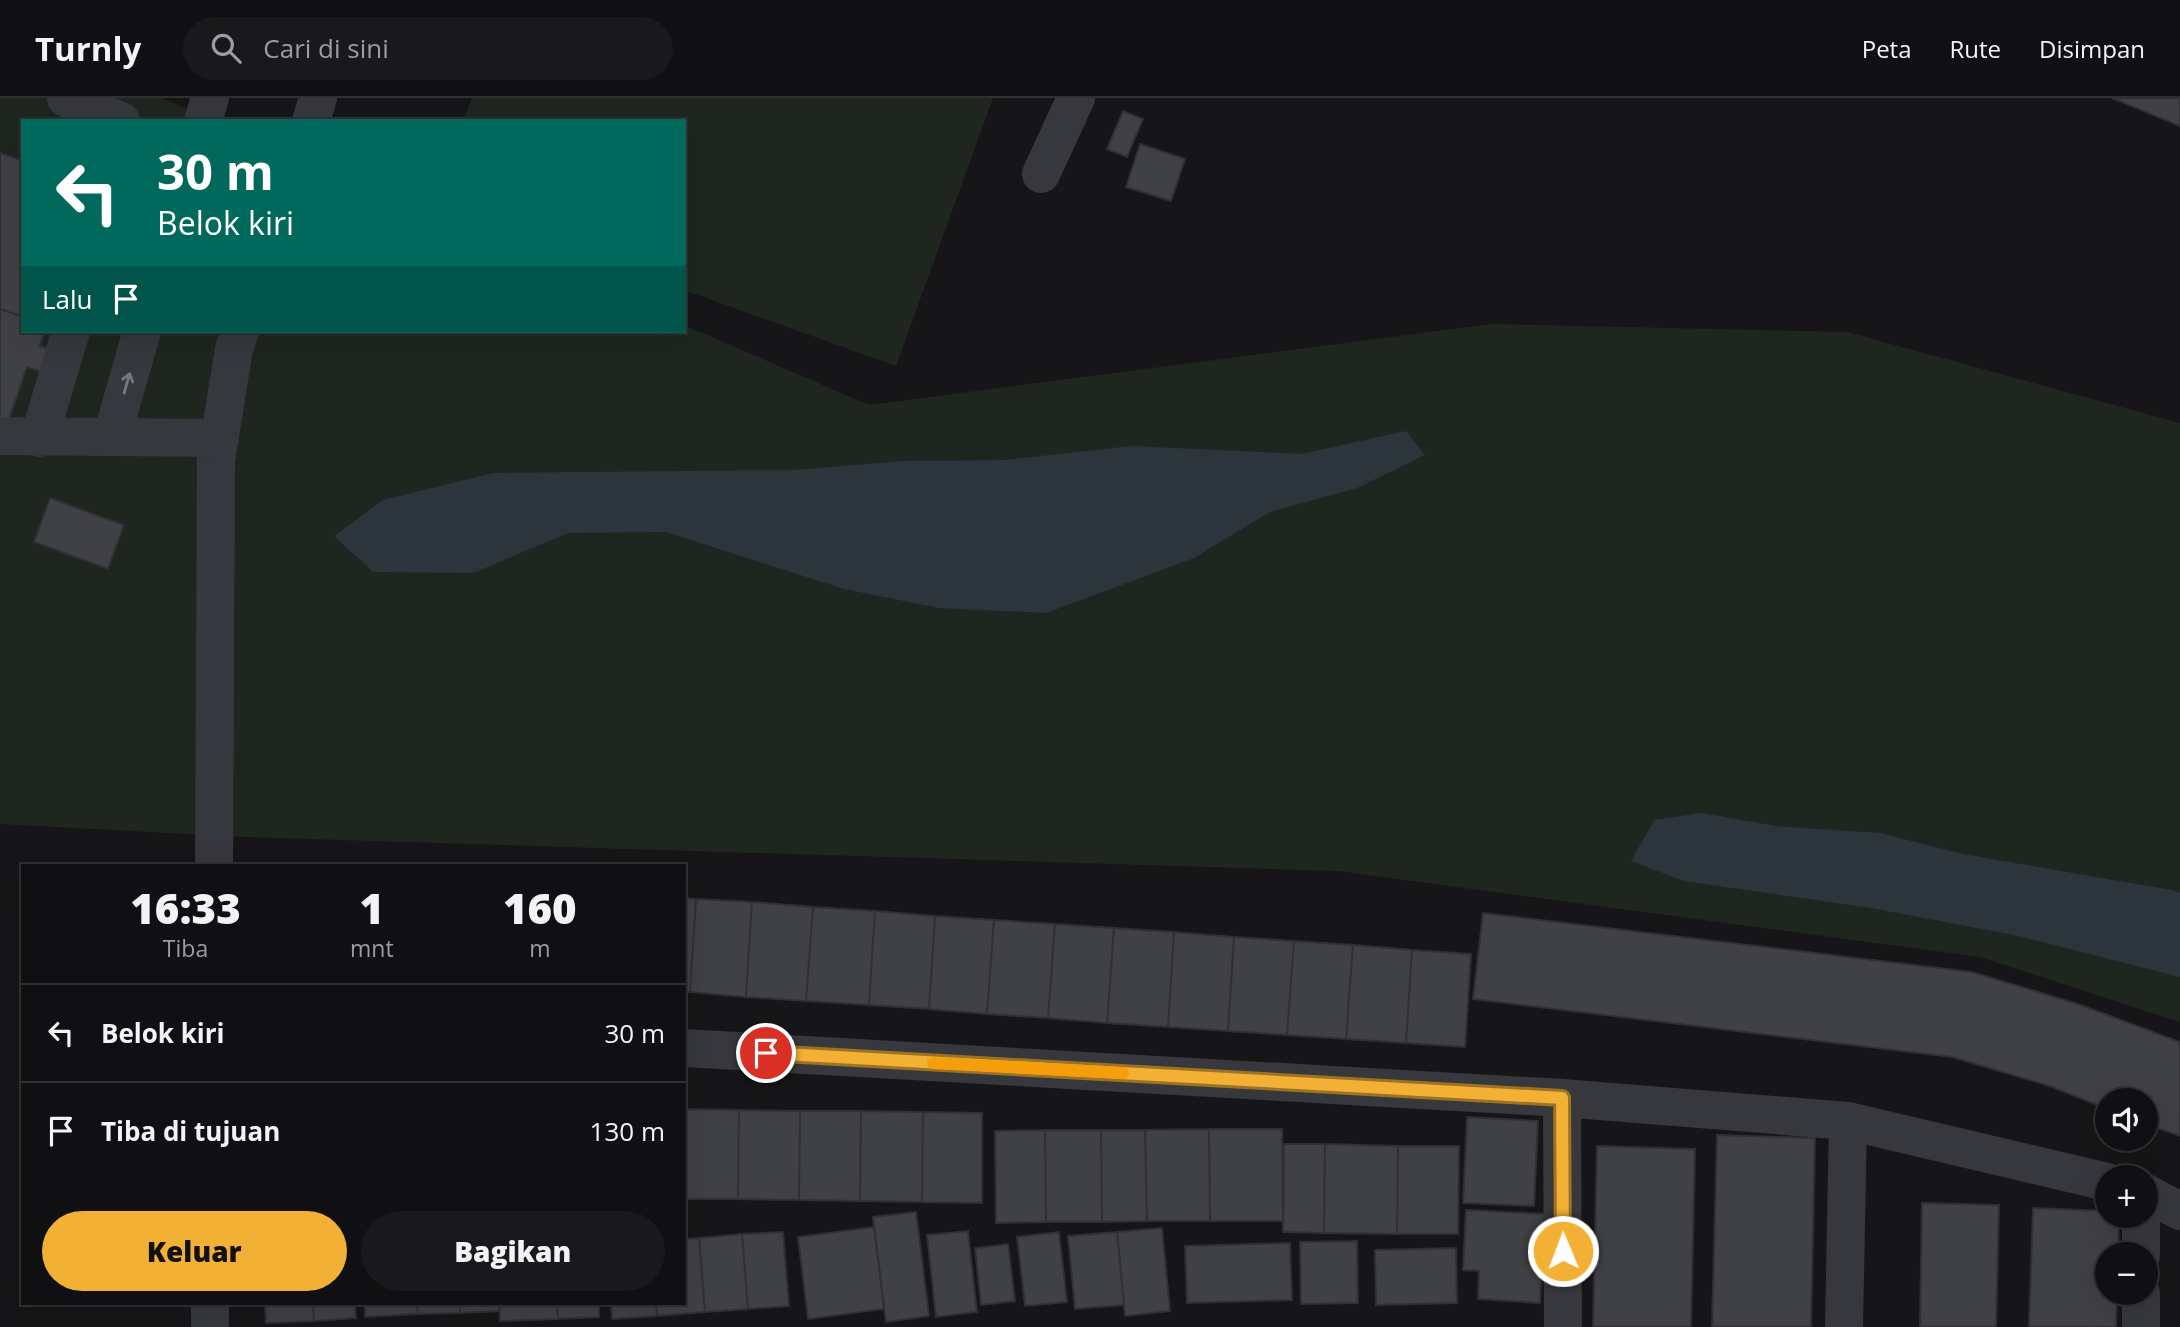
<!DOCTYPE html>
<html lang="id">
<head>
<meta charset="utf-8">
<style>
	:root { --surface:#101012; --page:#19191b; --text:#f1f3f6; --muted:#9c9d9f; --line:#303032; --accent:#f2b134 }
	body { margin:0; font-family:"Open Sans",sans-serif; background:var(--page); color:var(--text); height:100vh; display:flex; flex-direction:column; font-size:26px; white-space:nowrap }
	* { box-sizing:border-box; margin:0 }
	p { font-size:23px; color:var(--muted) }
	.icon { flex:none; width:38px; height:38px; fill:none; stroke:currentColor; stroke-width:2; stroke-linecap:round; stroke-linejoin:round }
	.map { position:relative; flex:1; overflow:hidden }
	.side { position:absolute; left:21px; top:766px; width:665px; height:441px; display:flex; flex-direction:column; background:var(--surface); border-radius:0px; box-shadow:0 7px 28px #0002,0 0 0 2px var(--line) }
	.side>* { flex:none }
	.hud { position:absolute; left:21px; top:21px; width:665px; height:214px; border-radius:0px; box-shadow:0 7px 28px #0002,0 0 0 2px var(--line); background:#00695c; color:#fff; overflow:hidden }
	.buttons { position:absolute; left:2095px; top:990px; display:grid; gap:14px }
	.buttons a { display:grid; place-items:center; width:63px; height:63px; border-radius:50%; background:var(--surface); box-shadow:0 7px 28px #0002,0 0 0 2px var(--line); font-size:35px }
	.pin { position:absolute; display:grid; place-items:center; width:60px; height:60px; color:#fff; margin:-30px; border:4px solid #fff; border-radius:50%; box-shadow:0 2px 7px #0007 }
	.me { position:absolute; width:77px; margin:-38px; rotate:359deg; stroke-linejoin:round; filter:drop-shadow(0 0 5px #0008) }
	.turn { display:flex; align-items:center; gap:24px; height:147px; padding:0 21px; font-size:32px }
	.turn .icon { width:91px; height:91px; stroke-width:2.5 }
	.turn b { display:block; font-size:49px; line-height:60px }
	.then { display:flex; align-items:center; height:66px; padding:0 21px; background:#0003; gap:14px; font-size:26px }
	.eta { display:flex; justify-content:space-evenly; align-items:center; height:119px; text-align:center }
	.eta b { font-size:42px; font-weight:800; line-height:49px }
	.cta { display:flex; gap:14px; margin-top:auto; padding:14px 21px }
	.cta a { flex:1; height:80px; border-radius:42px; background:var(--accent); color:#111; font-size:28px; font-weight:800; line-height:80px; text-align:center }
	.cta a+a { background:var(--page); color:var(--text) }
	ul { padding:0; list-style:none }
	li { display:flex; align-items:center; gap:21px; height:98px; padding:0 21px; border-top:2px solid var(--line) }
	li div { flex:1 }
	li b { display:block; font-size:26px }
	li em { font-style:normal }
	header { display:flex; align-items:center; gap:42px; box-sizing:border-box; height:98px; padding:0 35px; background:var(--surface); border-bottom:2px solid var(--line) }
	header strong { font-size:33px }
	nav { display:flex; gap:38px; margin-inline-start:auto; font-size:24px }
	.search { width:490px; height:63px; background:var(--page); display:flex; align-items:center; gap:18px; box-sizing:border-box; padding:0 24px; border-radius:38px; color:var(--muted); font-size:26px }
	.map>svg:first-child { display:block }
</style>
</head>
<body>
<header>
<strong>Turnly</strong>
<div class="search"><svg class="icon" aria-label="search" viewBox="0 0 24 24"><circle cx="10" cy="10" r="6"/><path d="M15 15l6 6"/></svg>Cari di sini</div>
<nav><a>Peta</a><a>Rute</a><a>Disimpan</a></nav>
</header>
<div class="map">
<svg width="2180" height="1229" viewBox="0 0 2180 1229">
	<rect width="100%" height="100%" fill="#161618"/>
	<path fill="#1e261f" d="M0,0H163L215,23H23V233H684V227L869,307L1491,226L1847,234L2180,325V924L1980,859L1338,773L244,739L0,726Z
		M472,0H993L896,268L684,192V23H463Z"/>
	<path fill="#2c353c" d="M1406,333L1425,357L1357,390L1270,414L1194,460L1046,515L939,510L844,491L666,434L568,435L473,475L373,474L334,438L383,402L493,375L794,372L903,363L1005,362L1131,348L1302,356Z
		M1702,715L1776,728L1880,735L1963,756L2172,792L2180,795V879L2014,837L1871,810L1684,783L1631,763L1654,722Z"/>
	<path fill="#404145" stroke="#303034" stroke-width="2" d="M2112,0H2180V28Z
		M1123,13L1143,21L1127,59L1107,51Z
		M1140,46L1185,61L1171,103L1126,89Z
		M0,55L23,63V219L0,211Z
		M0,211L23,219V233H45L40,248L63,255L55,278L27,269L4,336L0,334Z
		M50,400L124,427L108,471L34,444Z
		M684,800L696,801L690,894H684Z
		M696,801L752,804L746,899L690,894Z
		M752,804L813,809L806,903L746,899Z
		M813,809L875,813L869,907L806,903Z
		M875,813L935,818L929,911L869,907Z
		M1483,815L1972,874L2081,907L2180,944V1038L2146,1026V1003H2107V1011L2050,988L1952,959L1473,901Z
		M935,818L994,822L987,916L929,911Z
		M994,822L1055,826L1048,920L987,916Z
		M1055,826L1114,830L1107,925L1048,920Z
		M1114,830L1174,834L1168,929L1107,925Z
		M1174,834L1234,839L1228,933L1168,929Z
		M1234,839L1294,843L1287,937L1228,933Z
		M1294,843L1353,847L1346,941L1287,937Z
		M1353,847L1412,852L1406,945L1346,941Z
		M1412,852L1471,856L1465,949L1406,945Z
		M684,1011L739,1012L738,1101H684Z
		M739,1012L800,1013L799,1102L738,1101Z
		M800,1013H861L860,1103L799,1102Z
		M861,1013L923,1014L922,1104L860,1103Z
		M923,1014L982,1015V1105L922,1104Z
		M1467,1019L1538,1023L1534,1108L1463,1105Z
		M1209,1031L1210,1123H1147L1145,1032Z
		M1209,1031H1282L1283,1123H1210Z
		M1045,1032L1046,1124L996,1125L995,1033Z
		M1045,1032H1101L1102,1124H1046Z
		M1101,1032H1145L1147,1123L1102,1124Z
		M1717,1037L1815,1040L1811,1229H1712Z
		M1284,1046H1325L1324,1135L1283,1134Z
		M1325,1046L1398,1048L1397,1136L1324,1135Z
		M1398,1048H1459L1458,1136H1397Z
		M1597,1048L1695,1051L1691,1229H1593Z
		M1922,1105L1999,1107L1996,1229H1920Z
		M2033,1110L2107,1113V1118H2119L2118,1157H2107V1195H2117L2116,1229H2029Z
		M1466,1112L1544,1116L1540,1205L1478,1201L1479,1173L1463,1172Z
		M916,1114L929,1218L886,1224L873,1119Z
		M874,1129L884,1211L808,1221L798,1139Z
		M1162,1130L1170,1213L1125,1218L1117,1134Z
		M968,1133L977,1214L936,1219L927,1137Z
		M783,1134L789,1208L748,1211L742,1136Z
		M1059,1134L1067,1204L1025,1208L1017,1139Z
		M1117,1134L1124,1207L1075,1211L1068,1138Z
		M742,1136L748,1211L705,1214L699,1140Z
		M699,1140L705,1214L657,1218L656,1206H684V1141Z
		M1357,1143L1358,1205L1301,1206L1300,1144Z
		M1290,1145L1292,1202L1187,1205L1185,1148Z
		M1008,1146L1015,1203L981,1207L975,1150Z
		M1456,1150L1457,1205L1376,1207L1375,1152Z
		M265,1206H313L314,1223L266,1225Z
		M313,1206H355L356,1220L314,1223Z
		M365,1206H417L418,1216L365,1219Z
		M417,1206H460V1215L418,1216Z
		M460,1206H499L500,1213L460,1215Z
		M499,1206H557L558,1221L500,1223Z
		M557,1206H599V1219L558,1221Z
		M611,1206H656L657,1218L612,1221Z"/>
	<g fill="none" stroke-linecap="round" stroke-linejoin="round">
		<path stroke="#37383d" stroke-width="38" d="M66,0L121,23
			M203,23L210,0
			M311,23L318,0
			M1041,76L1076,0
			M0,338L220,340
			M112,338L142,233
			M39,340L71,233
			M214,768L216,362L234,251L240,233
			M684,950L1562,1000L1848,1023L2107,1084
			M1562,1000L1563,1229
			M2146,1095L2180,1113
			M2141,1118V1157
			M2141,1195V1229
			M210,1229V1206
			M1844,1229L1848,1023"/>
	</g>
	<defs><path id="oneway-shaft" d="M-6 0H5M1.5-3L5.5 0L1.5 3" fill="none" stroke-width="1.6" stroke-linecap="round" stroke-linejoin="round" transform="scale(1.75)"/></defs>
	<use stroke="#757881" href="#oneway-shaft" transform="translate(127 285) rotate(-74)"/>
	<g fill="none" stroke-linecap="round" stroke-linejoin="round">
		<g stroke="#9d7322" stroke-width="18">
			<path id="route" d="M766,955L1562,1000L1563,1153"/>
		</g>
		<use href="#route" stroke="#f2b134" stroke-width="12"/>
		<path stroke="#f59e0b" stroke-width="12" d="M933,965L1123,975"/>
	</g>
</svg>
<div class="buttons">
<a><svg class="icon" aria-label="sound" viewBox="0 0 24 24"><path d="M4 9h4l5-4v14l-5-4H4zM17 9q2 3 0 6"/></svg></a>
<a>+</a>
<a>−</a>
</div>
<div class="pin" style="left:766px;top:955px;background:#d93025"><svg class="icon" aria-label="arrive" viewBox="0 0 24 24"><path d="M6 21V4h12l-3 4 3 4H6"/></svg></div>
<svg class="me" style="left:1563px;top:1153px" viewBox="-20 -20 40 40"><circle r="17" fill="#f2b134" stroke="#fff" stroke-width="3"/><path d="M0-11L8 9 0 5-8 9z" fill="#fff"/></svg>
<div class="hud">
<div class="turn"><svg class="icon" aria-label="left" viewBox="0 0 24 24"><path d="M17 20v-9H6M10 6l-5 5 5 5"/></svg><div><b>30 m</b>Belok kiri</div></div>
<div class="then">Lalu<svg class="icon" aria-label="arrive" viewBox="0 0 24 24"><path d="M6 21V4h12l-3 4 3 4H6"/></svg></div>
</div>
<section class="side">
<div class="eta">
<div><b>16:33</b><p>Tiba</p></div>
<div><b>1</b><p>mnt</p></div>
<div><b>160</b><p>m</p></div>
</div>
<ul>
<li><svg class="icon" aria-label="left" viewBox="0 0 24 24"><path d="M17 20v-9H6M10 6l-5 5 5 5"/></svg><div><b>Belok kiri</b></div><em>30 m</em></li>
<li><svg class="icon" aria-label="arrive" viewBox="0 0 24 24"><path d="M6 21V4h12l-3 4 3 4H6"/></svg><div><b>Tiba di tujuan</b></div><em>130 m</em></li>
</ul>
<div class="cta"><a>Keluar</a><a>Bagikan</a></div>
</section>
</div>
</body>
</html>
